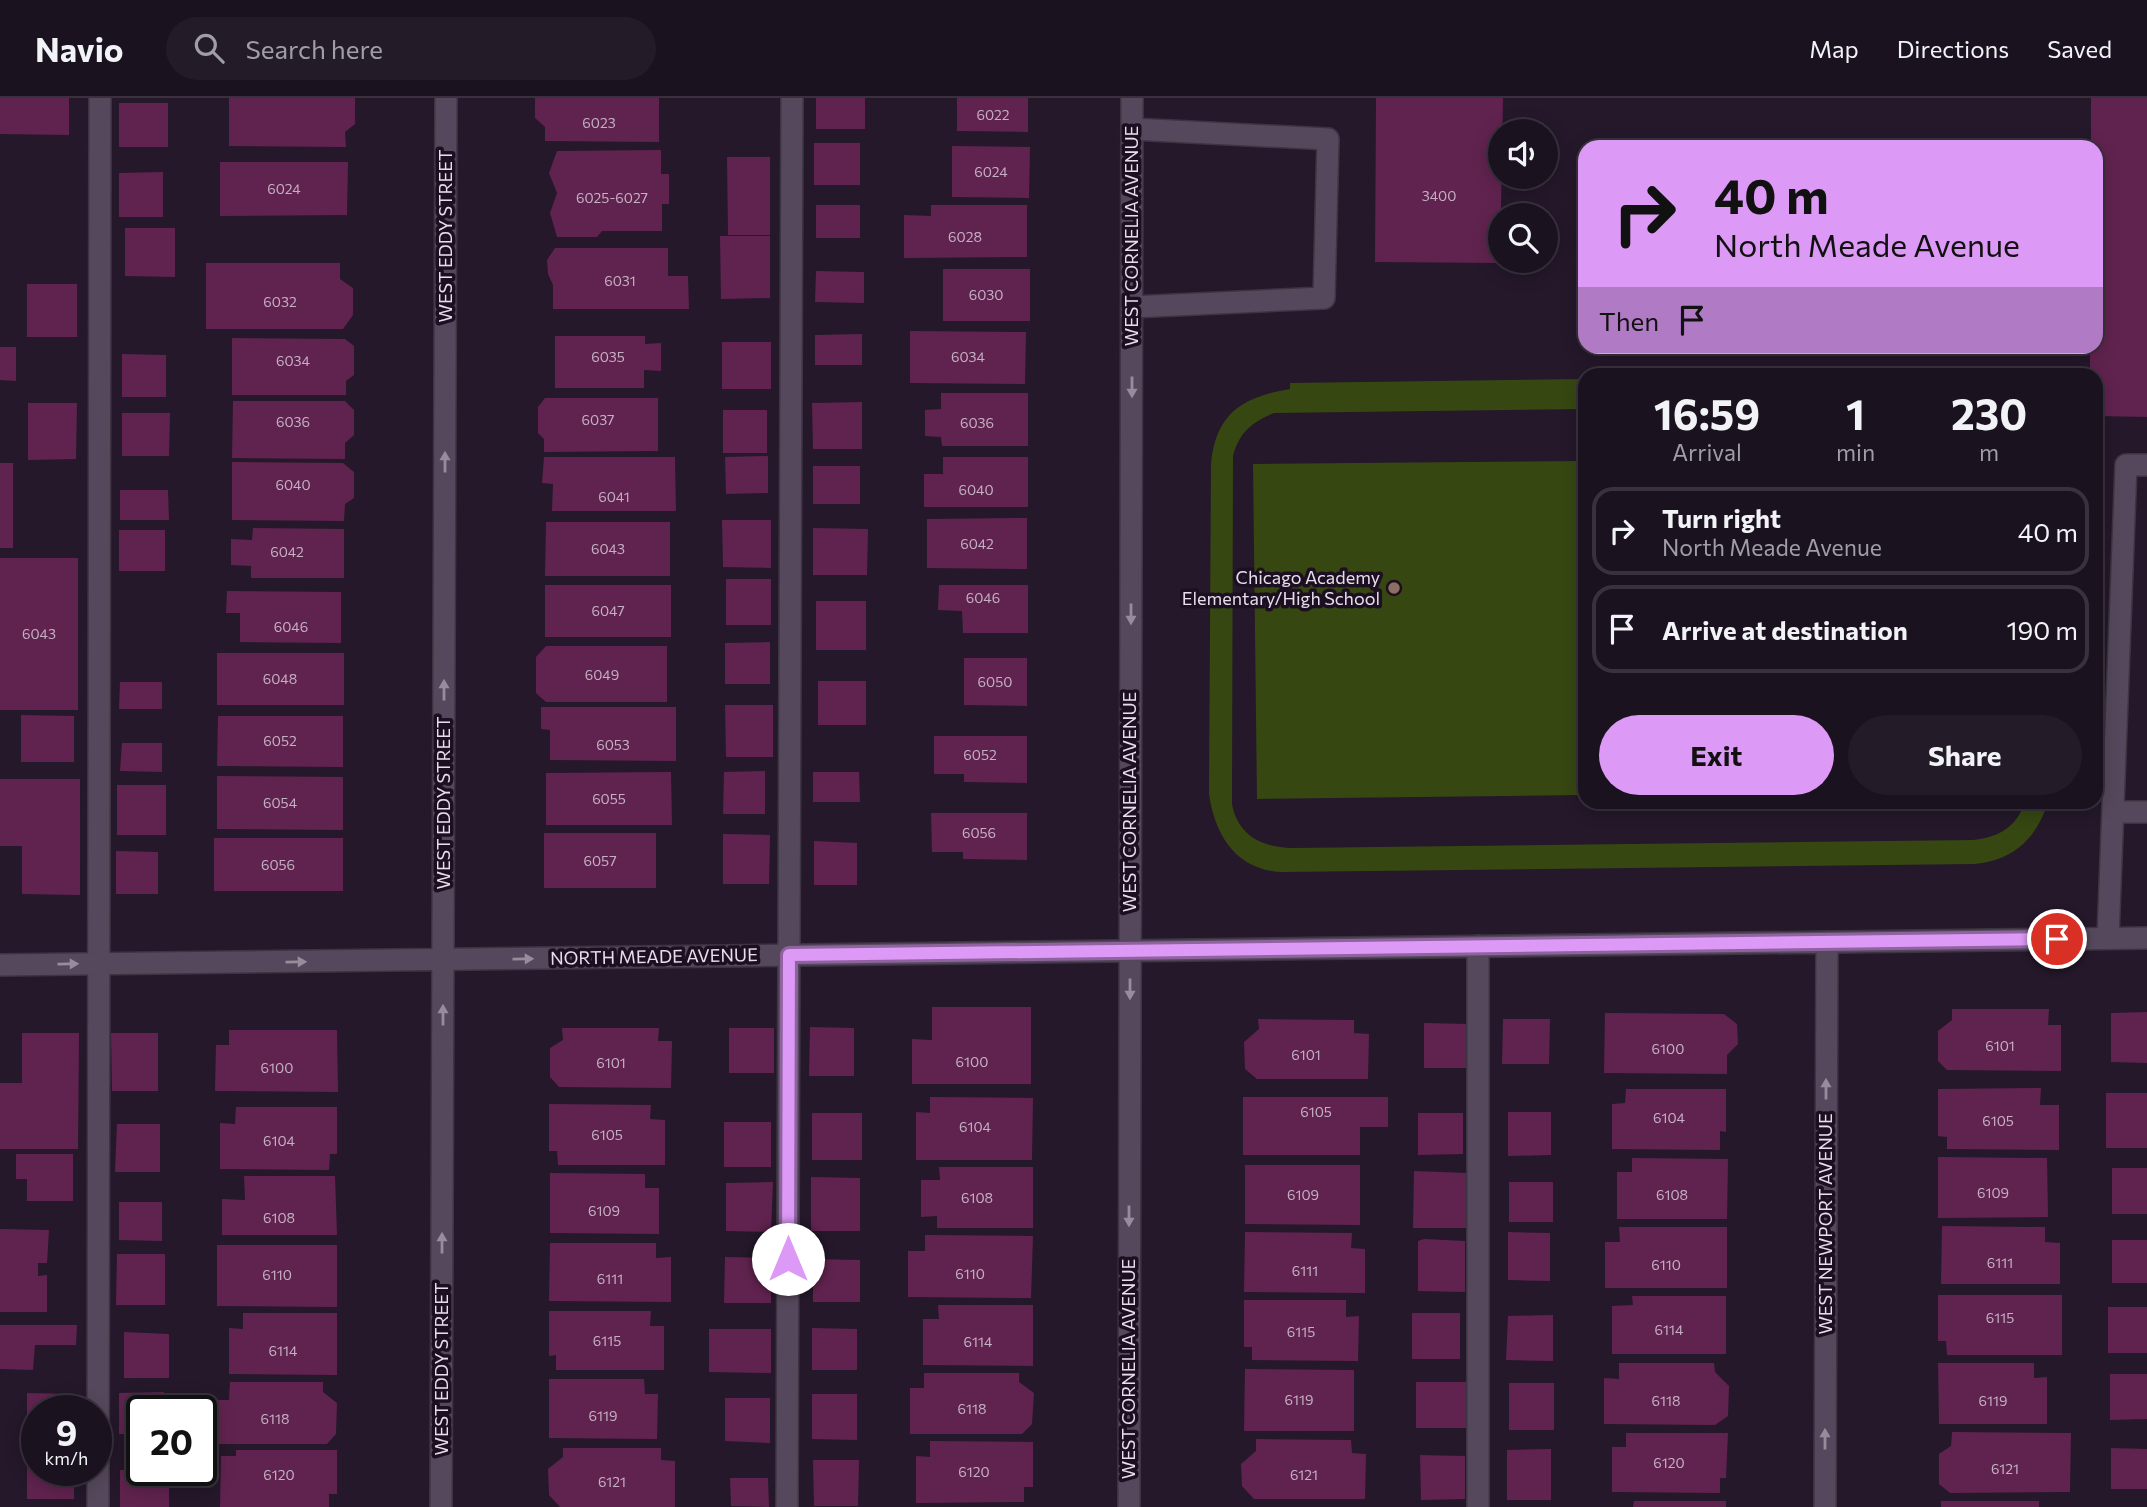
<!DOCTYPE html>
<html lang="en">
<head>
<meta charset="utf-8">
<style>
	:root { --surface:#1b1220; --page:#241b29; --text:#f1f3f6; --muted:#a09ea5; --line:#39323e; --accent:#dc99f5 }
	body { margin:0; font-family:Commissioner,sans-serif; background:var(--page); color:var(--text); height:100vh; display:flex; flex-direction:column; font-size:26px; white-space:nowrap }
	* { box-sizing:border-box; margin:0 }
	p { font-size:23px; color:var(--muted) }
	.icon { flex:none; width:38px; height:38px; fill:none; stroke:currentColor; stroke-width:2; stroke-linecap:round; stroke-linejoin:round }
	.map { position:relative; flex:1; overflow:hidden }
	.panel { position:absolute; left:1578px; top:270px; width:525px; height:441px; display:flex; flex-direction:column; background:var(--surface); border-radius:21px; box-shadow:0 4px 18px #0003,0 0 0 2px var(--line) }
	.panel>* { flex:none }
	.top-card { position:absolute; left:1578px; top:42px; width:525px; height:214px; border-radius:21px; box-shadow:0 4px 18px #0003,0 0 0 2px var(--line); background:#dc99f5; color:#111; overflow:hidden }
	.tools { position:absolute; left:1488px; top:21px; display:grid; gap:14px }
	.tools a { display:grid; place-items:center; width:70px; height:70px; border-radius:50%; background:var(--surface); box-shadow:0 4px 18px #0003,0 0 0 2px var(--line); font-size:35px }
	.speed { position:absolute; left:21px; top:1297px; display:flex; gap:14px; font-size:35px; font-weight:700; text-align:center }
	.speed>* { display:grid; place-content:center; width:91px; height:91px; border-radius:50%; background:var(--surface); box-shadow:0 4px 18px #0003,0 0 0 2px var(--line); line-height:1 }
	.speed small { font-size:18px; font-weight:400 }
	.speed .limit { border:4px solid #111; border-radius:10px; background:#fff; color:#111 }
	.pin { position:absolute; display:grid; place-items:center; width:60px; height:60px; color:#fff; margin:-30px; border:4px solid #fff; border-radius:50%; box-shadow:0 2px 7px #0007 }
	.me { position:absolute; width:77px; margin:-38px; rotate:0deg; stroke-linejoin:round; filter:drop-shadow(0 0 5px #0008) }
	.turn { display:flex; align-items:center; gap:24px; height:147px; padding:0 21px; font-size:32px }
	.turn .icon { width:91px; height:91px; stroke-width:2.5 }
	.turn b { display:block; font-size:49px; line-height:60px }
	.then { display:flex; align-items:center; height:66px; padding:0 21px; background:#0003; gap:14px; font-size:26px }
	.eta { display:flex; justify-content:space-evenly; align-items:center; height:119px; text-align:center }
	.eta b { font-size:42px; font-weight:700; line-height:49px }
	.button { display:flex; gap:14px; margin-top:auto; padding:14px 21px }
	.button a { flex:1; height:80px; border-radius:42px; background:var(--accent); color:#111; font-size:28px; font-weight:700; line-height:80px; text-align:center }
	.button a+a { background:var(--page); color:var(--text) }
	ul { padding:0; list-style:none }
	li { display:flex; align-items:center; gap:21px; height:88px; margin:0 14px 10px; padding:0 7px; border:4px solid var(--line); border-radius:21px }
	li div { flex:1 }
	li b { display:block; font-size:26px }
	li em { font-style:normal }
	header { display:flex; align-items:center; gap:42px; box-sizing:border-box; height:98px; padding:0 35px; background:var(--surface); border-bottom:2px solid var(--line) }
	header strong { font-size:33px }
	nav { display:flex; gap:38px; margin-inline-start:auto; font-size:24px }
	.search { width:490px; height:63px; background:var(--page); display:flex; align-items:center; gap:18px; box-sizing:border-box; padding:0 24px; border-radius:38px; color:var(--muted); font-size:26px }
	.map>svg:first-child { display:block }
</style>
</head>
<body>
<header>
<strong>Navio</strong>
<div class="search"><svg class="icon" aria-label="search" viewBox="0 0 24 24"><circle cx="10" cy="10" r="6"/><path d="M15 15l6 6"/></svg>Search here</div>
<nav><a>Map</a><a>Directions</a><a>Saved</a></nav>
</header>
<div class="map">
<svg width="2147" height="1409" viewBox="0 0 2147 1409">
	<rect width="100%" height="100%" fill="#24182a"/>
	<path fill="#364712" d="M1585,281V311L1274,315C1252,324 1239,335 1233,358L1232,706C1238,738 1262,749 1292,750L1973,742C1997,740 2019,728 2024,704H2048C2037,740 2013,763 1974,766L1283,774C1237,773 1215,738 1209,696L1211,366C1216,315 1242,299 1290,291V285Z
		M1585,363V697L1257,701L1253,366Z"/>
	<path fill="#60234f" d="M0,0H69V37L0,36Z
		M229,0H355V26L345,34L346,49L229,48Z
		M535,0H659V44L545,43V29L535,20Z
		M816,0H865V31H816Z
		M957,0H1028V34L957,33Z
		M1376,0H1503L1500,165L1375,164Z
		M2091,0H2147V319L2096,318V276H2090V248H2096V49H2091Z
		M119,5H168V49H119Z
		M814,45H860V87H814Z
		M952,48L1030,49L1029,100L952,99Z
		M661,52V76H669V106H662V133H602L597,139H557L550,115L557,95L549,75L557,53Z
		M727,59H770V137H728Z
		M220,64H348L347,117L220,118Z
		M163,74V119H119V75Z
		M816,107H860V140H816Z
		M931,107H1027V159L904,160V117L931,118Z
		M125,130H175V179L125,178Z
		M720,138H770V200L721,201Z
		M555,150H668V178H688L689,211H553V187L548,176L547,162Z
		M206,165H340V181L353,190V217L343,231H206Z
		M943,171H1030V223H943Z
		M816,173L864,174V205L815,204Z
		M27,186H77V239H27Z
		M910,233L1026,234L1025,286L910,285Z
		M862,236V267H815V237Z
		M555,238H645V246L661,245V273L644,272V290H555Z
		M232,240L345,241L354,248V277L346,283V297H232Z
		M722,244H771V291H722Z
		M0,249H16V283L0,282Z
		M122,256L166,257V299H122Z
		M941,295H1028V348H942L941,339L925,338V312L941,311Z
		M545,300H658V353L544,354V341L538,335V309Z
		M233,303H345L354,312V337L345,345V361L232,360Z
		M862,304V351H813L812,305Z
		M28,305H77L76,361L28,362Z
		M723,312H767V355H723Z
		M122,315H170L169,358H122Z
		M768,358V395L726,396L725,359Z
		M544,359H675L676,413H552L553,386L542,385Z
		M943,359H1028V409H924V376H943Z
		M232,364L343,365L354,374V400L345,406L344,423L232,422Z
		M0,365H13V450H0Z
		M813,368H860V406H813Z
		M120,392H168L169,422H120Z
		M1027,420V471L927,470V421Z
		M722,422H771V470L723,469Z
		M546,424H670V478H545Z
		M253,430L344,431V480H251V468L231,467V441L252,442Z
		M813,430L868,431L867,477H813Z
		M119,432H165V473H119Z
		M0,460H78V612H0Z
		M726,481H771V527H726Z
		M545,487H671V539H545Z
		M939,487H1028V535H963L962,513L938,512Z
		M227,493L341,494V545L240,544V515H226Z
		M816,503H866V552H816Z
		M770,544V586H725V545Z
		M546,548H667V604H546L536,595V559Z
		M217,555H344V607H217Z
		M964,560H1027V608L964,607Z
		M818,583H866V627H818Z
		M120,584H162V611H119Z
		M725,607H773V659H726Z
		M541,609H676V663L550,662V632L541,631Z
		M21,617L74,618V664H21Z
		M218,618H343V669L217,668Z
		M934,638H1027V685L964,684V676H934Z
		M122,645H162V674L120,673Z
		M765,673V716H723L724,674Z
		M671,674L672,727H546V675Z
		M813,674H859L860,704H813Z
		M217,678L343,679V732L217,731Z
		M0,681H80V797L22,796V748H0Z
		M117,687H166V737H117Z
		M931,715H1027V762L963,761V754H932Z
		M544,735H656V790H544Z
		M723,736L770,737L769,786H723Z
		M214,740H343V793H214Z
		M814,743L857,745V787H814Z
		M116,753L158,754V796H116Z
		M932,909H1031V986H912V941L932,942Z
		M1952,911H2049L2048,927H2061V973L1947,972L1938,963V933L1952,922Z
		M2147,914V965L2111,964V915Z
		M1605,915L1724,916L1737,926L1738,946L1727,957V976L1604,975Z
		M1258,921L1354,922V935L1369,936L1368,981H1257L1245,971L1244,944L1259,931Z
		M1503,921H1550L1549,966H1502Z
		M1424,925L1469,926V970H1424Z
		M810,929L854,930V978H809Z
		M562,930H659L658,943H672L671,990L559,989L550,979V950L563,942Z
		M729,930H774V975H729Z
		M229,932H337L338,994L215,993L216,947H229Z
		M22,935H79L78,1051H0V985H22Z
		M111,935H158V993H112Z
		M2041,990L2040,1007H2059V1052L1947,1051V1039L1938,1038V991Z
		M1626,991H1726V1034L1720,1033V1052L1612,1051V1006L1625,1005Z
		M2106,995H2147V1050H2106Z
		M930,999L1033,1000L1032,1062H916V1014L930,1015Z
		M1243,999H1388V1029H1360V1057H1243Z
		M549,1006L651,1007L650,1021L665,1022V1067H558L557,1053H549Z
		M236,1009H337V1056H330L329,1072L220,1071V1025L235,1026Z
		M1508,1014H1551V1057L1508,1058Z
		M812,1015H862V1062H812Z
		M1418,1015H1463V1056L1418,1057Z
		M724,1024H771V1069H724Z
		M117,1026H160V1074H115Z
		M16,1056H73V1103H27V1081H16Z
		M1938,1059L2047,1060L2048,1119L1938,1120Z
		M1632,1060L1728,1061L1727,1121H1617V1074H1632Z
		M1245,1067H1360V1127L1245,1126Z
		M939,1069H1033V1130H937V1118L921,1119V1082H940Z
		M2112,1070H2147V1116H2112Z
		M1414,1073L1467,1075L1466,1130H1413Z
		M550,1075L645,1076V1090H659V1136L550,1135Z
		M244,1078H335L337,1137H222V1101L245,1102Z
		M811,1079L860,1080V1133H811Z
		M773,1084L771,1134L726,1133V1085Z
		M1509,1084H1553V1124H1509Z
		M119,1104H162V1143L119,1142Z
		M1942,1128L2045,1129V1144L2060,1145V1186H1941Z
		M1619,1129H1727V1190H1605V1144H1620Z
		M0,1131L49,1132L47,1165H38V1178L47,1177V1214H0Z
		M1245,1134L1352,1135L1351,1150L1365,1151V1195L1244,1194Z
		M1508,1134L1550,1135V1183L1508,1182Z
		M925,1137L1033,1138L1031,1200L908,1199V1153H925Z
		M1424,1141L1465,1143V1194L1418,1193V1143Z
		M2112,1142H2147V1185H2112Z
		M550,1145H656V1160L671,1159V1204L549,1203Z
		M217,1147H337V1209L217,1208Z
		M117,1156H165V1207H116Z
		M725,1159L771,1160V1205H724Z
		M813,1161L860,1162V1204H813Z
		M1938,1197H2062V1257H1947L1946,1243H1938Z
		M1632,1198H1726V1256H1612V1208L1633,1207Z
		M1244,1202H1346V1219L1359,1218L1358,1263L1252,1262V1249H1244Z
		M938,1207H1033V1268L923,1267V1221H939Z
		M2108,1209H2147V1255H2108Z
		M549,1213H651L650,1228H664V1272H556V1257L549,1258Z
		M243,1215H337V1277L229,1276V1230L243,1231Z
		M1412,1215H1460V1261H1412Z
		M1553,1217V1263L1506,1262L1508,1218Z
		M0,1227H77L76,1247H35L33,1272L0,1271Z
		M812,1230L857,1231V1272H812Z
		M709,1231H771V1275L709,1274Z
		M124,1234L169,1236V1280H124Z
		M1619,1265H1714L1715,1274L1729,1288L1728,1318L1715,1327L1604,1326V1280L1619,1281Z
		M1938,1265H2034V1280L2047,1279V1326H1939Z
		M1245,1271L1354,1272V1333H1244Z
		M924,1275H1019V1284L1034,1295L1032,1326L1022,1336H910V1290H924Z
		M2110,1276H2147V1321L2110,1322Z
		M549,1281H644L645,1296H658L657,1341L549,1340Z
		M230,1284H323V1294L337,1305L336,1336L327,1346H214L215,1302H229Z
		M1416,1284H1466V1330H1416Z
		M1509,1285H1554V1332H1509Z
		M164,1294V1312H142V1336H119V1295Z
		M27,1295L75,1296V1312H37V1372H74V1401H27Z
		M812,1296H857V1342L812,1341Z
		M725,1300H770V1345L725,1343Z
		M1952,1334L2071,1335L2070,1394L1950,1395L1939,1386V1356L1951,1348Z
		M1626,1335H1728L1726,1380H1720V1395L1612,1394V1349H1626Z
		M1256,1341L1351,1342L1352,1355L1366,1356L1365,1401H1254L1242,1388L1241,1366L1256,1353Z
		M930,1343L1033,1344V1389H1024V1404L916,1405V1358L930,1359Z
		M563,1350H661V1362L675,1363V1409H560L549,1397L548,1371L563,1359Z
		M2111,1350L2147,1351V1391H2111Z
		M1551,1351V1402H1507V1352Z
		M236,1352H337V1396H329V1409H220L221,1358H236Z
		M1420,1357L1465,1358V1401L1421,1402Z
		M813,1362H859L858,1408H814Z
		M120,1372H169V1409H120Z
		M730,1380H768L769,1409L731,1408Z
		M1634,1403H1726V1409H1633Z
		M1941,1403H2039V1409H1941Z"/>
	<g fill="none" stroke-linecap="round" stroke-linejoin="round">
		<g stroke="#3d3442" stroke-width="24">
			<path id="lane" d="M1132,209L1324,200L1328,41L1132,31
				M2113,714H2147
				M2108,840L2126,367H2147
				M98,1409L100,0
				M787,1409L792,0
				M1478,1409V848"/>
		</g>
		<g stroke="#3d3442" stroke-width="24">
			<path id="street" d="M0,867L2147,840
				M441,1409L446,0
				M1129,1409L1132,0
				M1825,1409L1827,844"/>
		</g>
		<use href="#lane" stroke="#55485c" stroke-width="21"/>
		<use href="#street" stroke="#55485c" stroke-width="21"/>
	</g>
	<defs><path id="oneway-solid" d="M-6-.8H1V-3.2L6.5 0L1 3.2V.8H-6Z" transform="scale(1.75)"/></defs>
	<g fill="#968c9c">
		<use href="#oneway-solid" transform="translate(1132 289) rotate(90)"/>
		<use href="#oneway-solid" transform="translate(445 364) rotate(-90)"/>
		<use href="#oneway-solid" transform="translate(1131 516) rotate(90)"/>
		<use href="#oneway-solid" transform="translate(444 592) rotate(-90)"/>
		<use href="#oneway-solid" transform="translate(523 861) rotate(-1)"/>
		<use href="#oneway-solid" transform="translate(296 864) rotate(-1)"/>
		<use href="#oneway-solid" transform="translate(68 866) rotate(-1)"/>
		<use href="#oneway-solid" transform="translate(1130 891) rotate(90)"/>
		<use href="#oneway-solid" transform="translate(443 917) rotate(-90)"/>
		<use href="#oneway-solid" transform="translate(1826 991) rotate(-90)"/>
		<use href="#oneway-solid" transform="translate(1129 1118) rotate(90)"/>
		<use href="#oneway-solid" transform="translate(442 1145) rotate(-90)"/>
		<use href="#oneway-solid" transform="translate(1825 1341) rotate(-90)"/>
	</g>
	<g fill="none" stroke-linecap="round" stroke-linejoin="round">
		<g stroke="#8f639f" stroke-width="18">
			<path id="route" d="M788,1161L789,857L2057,841"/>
		</g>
		<use href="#route" stroke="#dc99f5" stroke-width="12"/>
	</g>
	<circle fill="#8d6e63" stroke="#1b0f21" stroke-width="2.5" cx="1394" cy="490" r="7"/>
	<g text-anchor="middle" stroke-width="7" stroke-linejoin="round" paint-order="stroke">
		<g font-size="14" fill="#c4afc3">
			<text x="993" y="22">6022</text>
			<text x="599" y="30">6023</text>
			<text x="991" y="79">6024</text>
			<text x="284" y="96">6024</text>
			<text x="1439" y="103">3400</text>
			<text x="612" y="105">6025-6027</text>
			<text x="965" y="144">6028</text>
			<text x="620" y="188">6031</text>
			<text x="986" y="202">6030</text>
			<text x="280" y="209">6032</text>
			<text x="608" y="264">6035</text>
			<text x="968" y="264">6034</text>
			<text x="293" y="268">6034</text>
			<text x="598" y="327">6037</text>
			<text x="293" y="329">6036</text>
			<text x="977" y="330">6036</text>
			<text x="293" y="392">6040</text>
			<text x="976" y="397">6040</text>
			<text x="614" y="404">6041</text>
			<text x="977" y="451">6042</text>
			<text x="608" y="456">6043</text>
			<text x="287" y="459">6042</text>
			<text x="983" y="505">6046</text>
			<text x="608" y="518">6047</text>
			<text x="291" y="534">6046</text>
			<text x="39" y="541">6043</text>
			<text x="602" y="582">6049</text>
			<text x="280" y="586">6048</text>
			<text x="995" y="589">6050</text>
			<text x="280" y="648">6052</text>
			<text x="613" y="652">6053</text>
			<text x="980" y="662">6052</text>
			<text x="609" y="706">6055</text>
			<text x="280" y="710">6054</text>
			<text x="979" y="740">6056</text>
			<text x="600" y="768">6057</text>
			<text x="278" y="772">6056</text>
			<text x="2000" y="953">6101</text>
			<text x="1668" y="956">6100</text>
			<text x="1306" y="962">6101</text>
			<text x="972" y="969">6100</text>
			<text x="611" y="970">6101</text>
			<text x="277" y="975">6100</text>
			<text x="1316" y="1019">6105</text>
			<text x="1669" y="1025">6104</text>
			<text x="1998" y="1028">6105</text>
			<text x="975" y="1034">6104</text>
			<text x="607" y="1042">6105</text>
			<text x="279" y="1048">6104</text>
			<text x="1993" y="1100">6109</text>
			<text x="1303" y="1102">6109</text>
			<text x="1672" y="1102">6108</text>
			<text x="977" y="1105">6108</text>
			<text x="604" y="1118">6109</text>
			<text x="279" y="1125">6108</text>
			<text x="2000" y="1170">6111</text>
			<text x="1666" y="1172">6110</text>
			<text x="1305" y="1178">6111</text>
			<text x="970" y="1181">6110</text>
			<text x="277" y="1182">6110</text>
			<text x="610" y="1186">6111</text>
			<text x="2000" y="1225">6115</text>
			<text x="1669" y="1237">6114</text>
			<text x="1301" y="1239">6115</text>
			<text x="607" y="1248">6115</text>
			<text x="978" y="1249">6114</text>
			<text x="283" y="1258">6114</text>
			<text x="1299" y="1307">6119</text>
			<text x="1666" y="1308">6118</text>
			<text x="1993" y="1308">6119</text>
			<text x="972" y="1316">6118</text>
			<text x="603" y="1323">6119</text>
			<text x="275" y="1326">6118</text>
			<text x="1669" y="1370">6120</text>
			<text x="2005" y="1376">6121</text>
			<text x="974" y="1379">6120</text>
			<text x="279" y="1382">6120</text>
			<text x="1304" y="1382">6121</text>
			<text x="612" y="1389">6121</text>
		</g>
		<g font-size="18" fill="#e6deea" stroke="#1b0f21">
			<text transform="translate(446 138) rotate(-90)" y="6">WEST EDDY STREET</text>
			<text transform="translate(1132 138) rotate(-90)" y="6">WEST CORNELIA AVENUE</text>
			<text transform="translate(1130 704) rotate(-90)" y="6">WEST CORNELIA AVENUE</text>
			<text transform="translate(444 705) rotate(-90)" y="6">WEST EDDY STREET</text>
			<text transform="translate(654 859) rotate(-1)" y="6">NORTH MEADE AVENUE</text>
			<text transform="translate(1826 1126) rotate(-90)" y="6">WEST NEWPORT AVENUE</text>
			<text transform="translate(442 1271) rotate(-90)" y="6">WEST EDDY STREET</text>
			<text transform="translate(1129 1271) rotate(-90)" y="6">WEST CORNELIA AVENUE</text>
		</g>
		<g font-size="18" fill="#e6deea" stroke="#1b0f21" text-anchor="end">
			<text x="1380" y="486">Chicago Academy<tspan x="1380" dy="21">Elementary/High School</tspan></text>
		</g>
	</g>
</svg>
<div class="tools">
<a><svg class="icon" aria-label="sound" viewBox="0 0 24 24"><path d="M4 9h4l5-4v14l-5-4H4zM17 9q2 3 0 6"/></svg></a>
<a><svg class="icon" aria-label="search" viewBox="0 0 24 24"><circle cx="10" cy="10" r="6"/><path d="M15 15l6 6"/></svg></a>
</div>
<div class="speed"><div>9<small>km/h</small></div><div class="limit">20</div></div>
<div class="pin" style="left:2057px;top:841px;background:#d93025"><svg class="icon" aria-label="arrive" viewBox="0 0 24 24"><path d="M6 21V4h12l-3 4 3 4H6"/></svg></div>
<svg class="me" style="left:788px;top:1161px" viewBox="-20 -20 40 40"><circle r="19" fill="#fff"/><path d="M0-13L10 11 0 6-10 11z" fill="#dc99f5"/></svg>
<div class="top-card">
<div class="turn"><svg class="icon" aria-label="right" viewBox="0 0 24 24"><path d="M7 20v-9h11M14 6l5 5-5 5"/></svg><div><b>40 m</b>North Meade Avenue</div></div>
<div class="then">Then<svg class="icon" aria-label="arrive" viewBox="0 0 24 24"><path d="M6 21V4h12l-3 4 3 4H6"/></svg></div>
</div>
<section class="panel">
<div class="eta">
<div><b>16:59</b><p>Arrival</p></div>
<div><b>1</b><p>min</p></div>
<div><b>230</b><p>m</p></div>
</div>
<ul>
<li><svg class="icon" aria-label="right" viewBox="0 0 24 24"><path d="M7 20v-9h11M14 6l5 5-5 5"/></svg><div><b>Turn right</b><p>North Meade Avenue</p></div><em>40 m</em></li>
<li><svg class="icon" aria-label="arrive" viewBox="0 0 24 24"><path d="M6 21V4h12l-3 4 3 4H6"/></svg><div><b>Arrive at destination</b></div><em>190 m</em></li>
</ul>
<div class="button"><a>Exit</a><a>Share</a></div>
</section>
</div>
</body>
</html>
